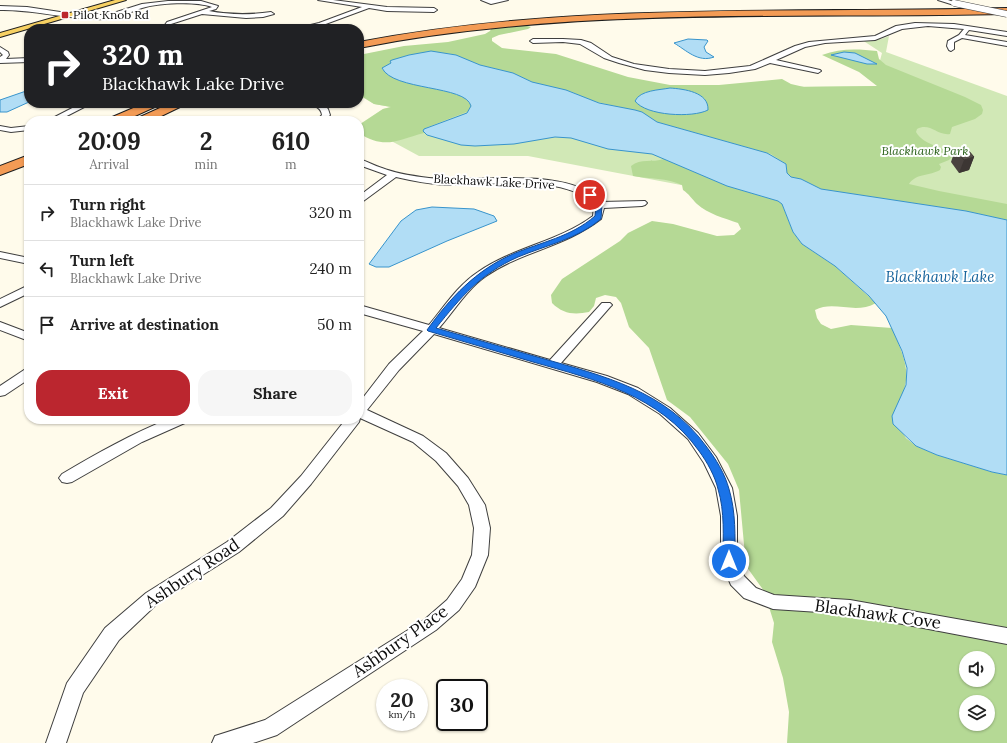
<!DOCTYPE html>
<html lang="en">
<head>
<meta charset="utf-8">
<style>
	:root { --surface:#fff; --page:#f6f6f6; --text:#222; --muted:#767676; --line:#e0e0e0; --accent:#bb262f }
	body { margin:0; font-family:Lora,serif; background:var(--page); color:var(--text); height:100vh; display:flex; flex-direction:column; font-size:15px; white-space:nowrap }
	* { box-sizing:border-box; margin:0 }
	p { font-size:13px; color:var(--muted) }
	.icon { flex:none; width:22px; height:22px; fill:none; stroke:currentColor; stroke-width:2; stroke-linecap:round; stroke-linejoin:round }
	.map { position:relative; flex:1; overflow:hidden }
	.details { position:absolute; left:24px; top:116px; width:340px; height:308px; display:flex; flex-direction:column; background:var(--surface); border-radius:16px; box-shadow:0 1px 3px #0004 }
	.details>* { flex:none }
	.hud { position:absolute; left:24px; top:24px; width:340px; height:84px; border-radius:16px; box-shadow:0 1px 3px #0004; background:#202124; color:#fff; overflow:hidden }
	.tools { position:absolute; left:959px; top:651px; display:grid; gap:8px }
	.tools a { display:grid; place-items:center; width:36px; height:36px; border-radius:50%; background:var(--surface); box-shadow:0 1px 3px #0004; font-size:20px }
	.speed { position:absolute; left:376px; top:679px; display:flex; gap:8px; font-size:20px; font-weight:700; text-align:center }
	.speed>* { display:grid; place-content:center; width:52px; height:52px; border-radius:50%; background:var(--surface); box-shadow:0 1px 3px #0004; line-height:1 }
	.speed small { font-size:10px; font-weight:400 }
	.speed .limit { border:2px solid #111; border-radius:6px; background:#fff; color:#111 }
	.pin { position:absolute; display:grid; place-items:center; width:34px; height:34px; color:#fff; margin:-17px; border:2px solid #fff; border-radius:50%; box-shadow:0 1px 4px #0007 }
	.me { position:absolute; width:44px; margin:-22px; rotate:0deg; stroke-linejoin:round; filter:drop-shadow(0 0 3px #0008) }
	.turn { display:flex; align-items:center; gap:14px; height:84px; padding:0 12px; font-size:18px }
	.turn .icon { width:52px; height:52px; stroke-width:2.5 }
	.turn b { display:block; font-size:28px; line-height:34px }
	.eta { display:flex; justify-content:space-evenly; align-items:center; height:68px; text-align:center }
	.eta b { font-size:24px; font-weight:800; line-height:28px }
	.button { display:flex; gap:8px; margin-top:auto; padding:8px 12px }
	.button a { flex:1; height:46px; border-radius:16px; background:var(--accent); color:#fff; font-size:16px; font-weight:800; line-height:46px; text-align:center }
	.button a+a { background:var(--page); color:var(--text) }
	ul { padding:0; list-style:none }
	li { display:flex; align-items:center; gap:12px; height:56px; padding:0 12px; border-top:1px solid var(--line) }
	li div { flex:1 }
	li b { display:block; font-size:15px }
	li em { font-style:normal }
	.map>svg:first-child { display:block }
</style>
</head>
<body>
<div class="map">
<svg width="1007" height="743" viewBox="0 0 1007 743">
	<rect width="100%" height="100%" fill="#fffbeb"/>
	<path fill="#d1e8b6" d="M889,36L886,52L1007,96V247L528,156H419L360,124L383,109L391,107L374,104L359,95V60L449,44L616,88L877,86L878,68L882,53L862,40L881,39Z"/>
	<path fill="#b5d995" fill-rule="evenodd" d="M520,24L531,27L528,29L499,35L492,38V41L502,48L556,54L628,77L670,85H719L782,79L791,84L804,87L877,86L859,72L822,55C840,48 858,49 877,51L879,59L886,65L965,97L981,105L983,110L982,114L975,119L952,127L950,134C937,136 930,122 917,129L916,132C925,147 946,146 953,156L949,160L939,164L941,167L940,170C930,176 916,173 909,184L939,191L1007,204V220L966,211L821,189L801,179L791,177L787,173L786,164L771,154L657,122L642,112L593,101L572,92L532,82L513,73L480,65L452,54L429,52L409,55L390,61L391,63L382,69C398,90 466,86 471,106L469,111L428,127L424,129V133C397,140 385,150 359,133V125L383,109L391,107L374,104L363,97H359V55L404,46L448,42L485,34L490,31L491,29Z
		M664,159L727,186L778,201L782,204L793,232L802,244L835,266L876,303C855,315 834,300 815,310L817,318L821,324L831,329L851,325L892,328C908,366 914,378 892,416L906,438L916,446L937,455L992,472L1007,475V743H787L789,712L783,678L772,642L774,623L764,591L746,566L739,490L728,464L690,417L667,400L649,348L629,327L621,303L616,297L605,295L596,298L594,306L589,312C574,315 563,314 552,303L551,295L562,279L620,241L628,233L652,221L673,224L717,236L734,235L741,229L738,223C724,218 708,214 697,204C692,199 689,194 683,190L682,185C667,178 650,179 633,176L631,166C641,158 652,163 664,159ZM966,658H988V680H966ZM966,702H988V724H966Z"/>
	<path fill="#b1ddf5" stroke="#3894cc" d="M688,39L707,40L708,41L704,47L706,52L714,57C698,63 686,50 674,43Z
		M431,51L456,55L480,65L513,73L532,82L566,90L599,103L635,110L642,112L657,122L767,153L786,164L787,173L791,177L801,179L821,189L966,211L1007,220V475L992,472L937,455L916,446L893,424L892,416L906,385L907,368L902,351L886,316L869,296L835,266L802,244L793,232L782,204L778,201L727,186L652,154L608,149L571,138L555,137L514,144L475,146L461,145L427,135L423,131L424,129L467,113L471,106C466,85 393,91 382,68L391,63L390,61L392,60L409,55Z
		M844,52L855,53L877,64H867L831,55Z
		M670,88C684,89 709,92 708,110C693,118 646,116 635,101C640,90 660,90 670,88Z
		M29,90V102L7,112H0V100Z
		M432,207L474,209L494,216L497,221L447,241L389,267H376L369,264L401,221L416,210Z"/>
	<g fill="none" stroke-linecap="round" stroke-linejoin="round">
		<g stroke="#3f3f3f" stroke-width="2">
			<path id="minor" d="M318,0H333L387,7L434,8L437,10L434,12L387,11L369,8L323,25L305,29H294L319,23L362,7Z
				M481,0H508L491,4Z
				M938,0H948L957,3L954,5Z
				M168,1H201L218,6L216,9L209,11C230,15 250,15 271,12L274,14L263,17L246,18L202,14L171,24L168,29H162L167,22L212,7C195,1 159,3 142,8C130,12 119,18 107,19C71,21 36,9 0,10V6L27,7L80,15H107L142,4Z
				M915,23L954,24L1007,32V36L969,30L965,35L1007,42V46L962,38L954,42V49L951,51L949,50L947,46L948,41L959,35L964,29L928,26L902,29L875,40L825,43L805,47L776,60L820,70L821,71L818,73L770,63L755,69L729,73L705,75L669,73L645,70L619,63L604,58L580,44L563,42L533,43L530,41L533,39H563L581,40L591,43L612,57L634,64L669,69L705,71L750,66L795,46L809,42L875,36L896,26Z
				M0,47L8,52L9,55L6,59L29,58V62L0,63V57L3,55L0,52Z
				M82,103H92L57,121H47Z
				M312,103H322L328,109L330,115L324,121H316L322,115C321,107 316,108 312,103Z
				M0,126L11,128L29,126V130L11,132L0,130Z
				M359,159C367,161 374,166 382,168C397,174 413,176 429,178C475,183 569,165 601,202L645,201L647,203L645,205L642,206L604,208L601,219C565,247 522,251 486,276C467,289 454,311 439,328L550,360L602,303H610L612,305L610,307L561,363L607,376L638,388L670,408L698,433L716,457L732,488L737,516V561L744,576L756,588L774,595L850,600L1007,628V644L850,614L773,609L744,598L731,585L721,561V516L716,488L704,463L688,439L660,414L628,394L597,382L434,334L399,370L367,410L423,436L446,453L468,478L485,505L490,528L488,555L475,587L459,610L436,630L277,735L253,743H212L215,736L265,720L424,620L447,600L462,579L472,555L474,528L469,505L458,486L436,461L413,442L360,418L359,422L311,484L283,516L239,552L158,603L119,640L83,693L66,743H46L67,683L105,628L146,593L227,542L271,508L301,476L346,419H359V403L389,364L423,331L359,313V305L429,325C444,307 458,285 478,272C514,247 558,242 593,216L594,205C567,173 486,186 447,185C430,184 413,181 396,177L362,202L359,203V196L387,175L359,165Z
				M0,252L29,258V264L0,258Z
				M29,285V293L0,307V299Z
				M0,322L29,333V341L0,330Z
				M29,369V379L5,395L0,396V386L24,370Z
				M169,419H189L187,422L142,442L72,482L67,483L62,482L59,478L62,474C96,454 131,434 169,419Z"/>
		</g>
		<g stroke="#1d1d1d" stroke-width="2">
			<path id="major" d="M115,0H126L0,37V33Z"/>
		</g>
		<g stroke="#1d1d1d" stroke-width="2">
			<path id="highway" d="M1007,8V14C791,19 572,6 359,48V42C572,1 791,14 1007,8Z
				M145,103H161L159,105L124,121H108L110,118Z
				M171,103H186L184,105L151,121L138,120L140,117Z
				M29,155V164L0,175V166Z"/>
		</g>
		<use href="#minor" fill="#fff" fill-rule="evenodd"/>
		<use href="#major" fill="#f7d163" fill-rule="evenodd"/>
		<use href="#highway" fill="#f39b55" fill-rule="evenodd"/>
		<g stroke="#3f3f3f" stroke-width="7" stroke-linecap="butt">
			<path id="minor-bridge" d="M954,3L1007,14"/>
		</g>
		<use href="#minor-bridge" stroke="#fff" stroke-width="6"/>
	</g>
	<path fill="#49423f" d="M955,150L974,157L969,170L959,173L951,162Z"/>
	<path fill="#3c3633" d="M974,157L969,170L959,173L964,160Z"/>
	<path fill="#554d49" stroke="#3c3633" d="M955,150H968L974,157L964,160Z"/>
	<path fill="#1a73e8" stroke="#114b97" d="M587,194H592L602,205L601,219C577,239 547,245 518,257C480,274 461,297 436,328C471,338 506,348 541,358C604,376 666,391 706,446C716,459 725,474 729,489C736,512 735,537 735,561L733,564L729,566L725,564L723,561C723,537 725,512 718,489C715,476 707,462 699,451C659,395 596,380 533,362C498,352 463,341 428,331L427,330C450,298 476,270 513,254C541,242 571,237 595,216L596,206L587,197Z"/>
	<rect fill="#bb262f" stroke="#fff" stroke-width="1.5" x="61" y="11" width="8" height="8" rx="2"/>
	<g text-anchor="middle" stroke-width="4" stroke-linejoin="round" paint-order="stroke">
		<g font-size="12" fill="#0c0c0c" stroke="#fff" text-anchor="start">
			<text x="73" y="19">Pilot Knob Rd</text>
		</g>
		<g font-size="12" font-style="italic" fill="#2d631d" stroke="#fff">
			<text x="925" y="155">Blackhawk Park</text>
		</g>
		<g font-size="12" fill="#0c0c0c" stroke="#fff">
			<text transform="translate(494 182) rotate(3)" y="4">Blackhawk Lake Drive</text>
		</g>
		<g font-size="15" font-style="italic" fill="#17649c" stroke="#fff">
			<text x="940" y="282">Blackhawk Lake</text>
		</g>
		<g font-size="17" fill="#0c0c0c" stroke="#fff">
			<text transform="translate(192 573) rotate(-34)" y="6">Ashbury Road</text>
			<text transform="translate(878 614) rotate(8)" y="6">Blackhawk Cove</text>
			<text transform="translate(400 641) rotate(-35)" y="6">Ashbury Place</text>
		</g>
	</g>
</svg>
<div class="tools">
<a><svg class="icon" aria-label="sound" viewBox="0 0 24 24"><path d="M4 9h4l5-4v14l-5-4H4zM17 9q2 3 0 6"/></svg></a>
<a><svg class="icon" aria-label="layers" viewBox="0 0 24 24"><path d="M12 4l9 5-9 5-9-5zM3 14l9 5 9-5"/></svg></a>
</div>
<div class="speed"><div>20<small>km/h</small></div><div class="limit">30</div></div>
<div class="pin" style="left:590px;top:195px;background:#d93025"><svg class="icon" aria-label="arrive" viewBox="0 0 24 24"><path d="M6 21V4h12l-3 4 3 4H6"/></svg></div>
<svg class="me" style="left:729px;top:561px" viewBox="-20 -20 40 40"><circle r="17" fill="#1a73e8" stroke="#fff" stroke-width="3"/><path d="M0-11L8 9 0 5-8 9z" fill="#fff"/></svg>
<div class="hud">
<div class="turn"><svg class="icon" aria-label="right" viewBox="0 0 24 24"><path d="M7 20v-9h11M14 6l5 5-5 5"/></svg><div><b>320 m</b>Blackhawk Lake Drive</div></div>
</div>
<section class="details">
<div class="eta">
<div><b>20:09</b><p>Arrival</p></div>
<div><b>2</b><p>min</p></div>
<div><b>610</b><p>m</p></div>
</div>
<ul>
<li><svg class="icon" aria-label="right" viewBox="0 0 24 24"><path d="M7 20v-9h11M14 6l5 5-5 5"/></svg><div><b>Turn right</b><p>Blackhawk Lake Drive</p></div><em>320 m</em></li>
<li><svg class="icon" aria-label="left" viewBox="0 0 24 24"><path d="M17 20v-9H6M10 6l-5 5 5 5"/></svg><div><b>Turn left</b><p>Blackhawk Lake Drive</p></div><em>240 m</em></li>
<li><svg class="icon" aria-label="arrive" viewBox="0 0 24 24"><path d="M6 21V4h12l-3 4 3 4H6"/></svg><div><b>Arrive at destination</b></div><em>50 m</em></li>
</ul>
<div class="button"><a>Exit</a><a>Share</a></div>
</section>
</div>
</body>
</html>
